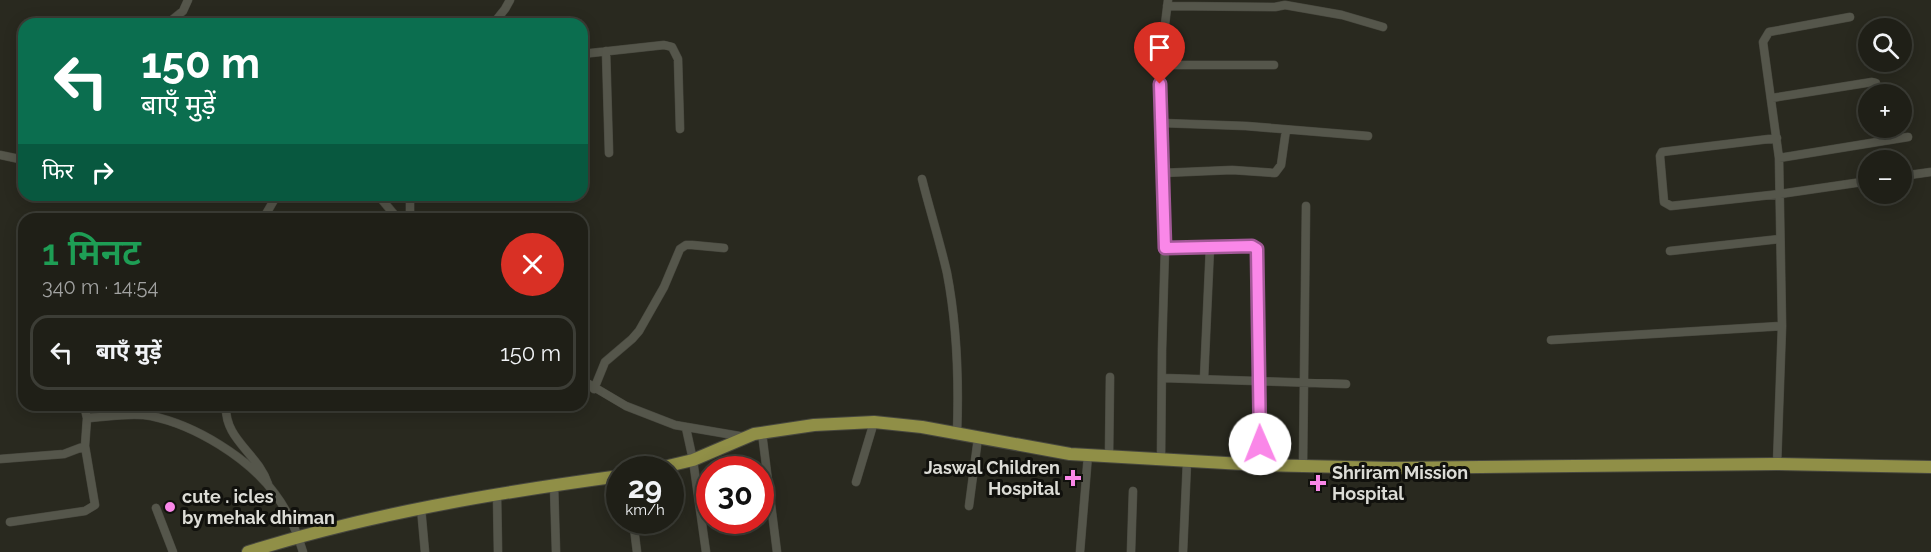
<!DOCTYPE html>
<html lang="hi">
<head>
<meta charset="utf-8">
<style>
	:root { --surface:#1f1f17; --page:#272720; --text:#f1f3f6; --muted:#a1a2a1; --line:#3c3d36 }
	body { margin:0; font-family:Raleway,"Noto Sans Devanagari",sans-serif; background:var(--page); color:var(--text); height:100vh; display:flex; flex-direction:column; font-size:22px; white-space:nowrap }
	* { box-sizing:border-box; margin:0 }
	p { font-size:20px; color:var(--muted) }
	.icon { flex:none; width:33px; height:33px; fill:none; stroke:currentColor; stroke-width:2; stroke-linecap:round; stroke-linejoin:round }
	.map { position:relative; flex:1; overflow:hidden }
	.panel { position:absolute; left:18px; top:213px; width:570px; height:198px; display:flex; flex-direction:column; background:var(--surface); border-radius:18px; box-shadow:0 3px 15px #0003,0 0 0 2px var(--line) }
	.panel>* { flex:none }
	.guide { position:absolute; left:18px; top:18px; width:570px; height:183px; border-radius:18px; box-shadow:0 3px 15px #0003,0 0 0 2px var(--line); background:#0b6e4f; color:#fff; overflow:hidden }
	.buttons { position:absolute; left:1858px; top:18px; display:grid; gap:12px }
	.buttons a { display:grid; place-items:center; width:54px; height:54px; border-radius:50%; background:var(--surface); box-shadow:0 3px 15px #0003,0 0 0 2px var(--line); font-size:30px }
	.speed { position:absolute; left:606px; top:456px; display:flex; gap:12px; font-size:30px; font-weight:700; text-align:center }
	.speed>* { display:grid; place-content:center; width:78px; height:78px; border-radius:50%; background:var(--surface); box-shadow:0 3px 15px #0003,0 0 0 2px var(--line); line-height:1 }
	.speed small { font-size:15px; font-weight:400 }
	.speed .limit { border:9px solid #d22; background:#fff; color:#111 }
	.pin { position:absolute; display:grid; place-items:center; width:51px; height:51px; color:#fff; margin:-62px -26px; border-radius:50% 50% 50% 0; rotate:-45deg; box-shadow:0 0 6px #0007 }
	.pin .icon { rotate:45deg }
	.me { position:absolute; width:66px; margin:-33px; rotate:359deg; stroke-linejoin:round; filter:drop-shadow(0 0 4px #0008) }
	.turn { display:flex; align-items:center; gap:21px; height:126px; padding:0 24px; font-size:27px }
	.turn .icon { width:78px; height:78px; stroke-width:2.5 }
	.turn b { display:block; font-size:42px; line-height:51px }
	.then { display:flex; align-items:center; height:57px; padding:0 24px; background:#0003; gap:12px; font-size:22px }
	.round { display:grid; place-items:center; flex:none; width:63px; height:63px; border-radius:32px; background:var(--page) }
	.overview { display:flex; align-items:center; justify-content:space-between; height:102px; padding:0 24px }
	h1 { font-size:36px; font-weight:600; line-height:45px; color:#1e9e55 }
	ul { padding:0; list-style:none }
	li { display:flex; align-items:center; gap:18px; height:75px; margin:0 12px 9px; padding:0 12px; border:3px solid var(--line); border-radius:18px }
	li div { flex:1 }
	li b { display:block; font-size:22px }
	li em { font-style:normal }
	.map>svg:first-child { display:block }
</style>
</head>
<body>
<div class="map">
<svg width="1931" height="552" viewBox="0 0 1931 552">
	<rect width="100%" height="100%" fill="#29291f"/>
	<g fill="none" stroke-linecap="round" stroke-linejoin="round">
		<g stroke="#47473e" stroke-width="9">
			<path id="street" d="M1167,6L1275,7L1285,5L1342,15L1383,27
				M167,24L183,11L188,0
				M493,24L505,9L510,0
				M606,51L609,153
				M582,54L664,45L672,47L678,59L680,129
				M1160,65H1274
				M1772,98L1872,82L1876,83L1878,94
				M1162,123L1246,126L1368,136
				M1883,128L1884,140
				M1777,138L1662,152L1660,156L1664,202L1671,206L1780,194L1869,181
				M0,155L24,160
				M1779,158L1908,137
				M1162,173L1232,170L1275,173L1281,165L1286,130
				M1902,176L1931,172
				M922,179C930,211 940,242 947,273C957,325 959,381 957,434
				M378,195L398,219
				M263,219L277,195
				M410,219V195
				M529,219V218
				M1165,248L1252,246L1257,249L1260,465
				M1670,251L1780,239
				M1551,340L1782,326
				M1163,378L1346,384
				M1204,379L1210,247
				M582,380L626,406L675,425L745,437
				M594,389L605,362L632,339L639,331L664,287L680,249L686,245H692L724,248
				M226,405C224,440 258,453 268,484
				M87,418C107,417 131,412 151,416C195,425 249,458 275,494C288,511 297,532 303,552
				M686,428L693,460L706,552
				M762,433L777,552
				M1109,457L1110,377
				M0,459L64,454L85,446
				M1161,460L1162,350L1165,248L1160,65L1168,0
				M1777,464L1782,326L1779,158L1763,42L1769,32L1850,17
				M1303,466L1306,206
				M856,482L874,422
				M554,485L556,552
				M497,494L498,552
				M969,506L978,438
				M156,508L173,552
				M421,508L425,552
				M633,520L637,552
				M10,522L85,511L95,505L85,446L87,418L84,405
				M1080,552L1088,455
				M1131,552L1133,491
				M1183,552L1187,462"/>
		</g>
		<g stroke="#47473e" stroke-width="14">
			<path id="primary" d="M651,470L693,460L754,434L814,425L874,422L922,427L1070,454L1260,465L1391,468L1777,464L1931,467
				M248,552C369,514 494,493 620,476"/>
		</g>
		<use href="#street" stroke="#55564b" stroke-width="8"/>
		<use href="#primary" stroke="#908f47" stroke-width="12"/>
	</g>
	<g fill="none" stroke-linecap="round" stroke-linejoin="round">
		<g stroke="#a25897" stroke-width="15">
			<path id="route" d="M1160,84L1165,248L1252,246L1257,249L1260,444"/>
		</g>
		<use href="#route" stroke="#fa87e8" stroke-width="10"/>
	</g>
	<g fill="#fa87e8" stroke="#11110d" stroke-width="2">
		<path d="M1070 469h6v6h6v6h-6v6h-6v-6h-6v-6h6z"/>
		<path d="M1315 474h6v6h6v6h-6v6h-6v-6h-6v-6h6z"/>
		<circle cx="170" cy="507" r="6"/>
	</g>
	<g text-anchor="middle" stroke-width="6" stroke-linejoin="round" paint-order="stroke">
		<g font-size="18" font-weight="bold" fill="#dcdcd6" stroke="#11110d" text-anchor="start">
			<text x="1060" y="474" text-anchor="end">Jaswal Children<tspan x="1060" dy="21">Hospital</tspan></text>
			<text x="1332" y="479">Shriram Mission<tspan x="1332" dy="21">Hospital</tspan></text>
			<text x="182" y="503">cute . icles<tspan x="182" dy="21">by mehak dhiman</tspan></text>
		</g>
	</g>
</svg>
<div class="buttons">
<a><svg class="icon" aria-label="search" viewBox="0 0 24 24"><circle cx="10" cy="10" r="6"/><path d="M15 15l6 6"/></svg></a>
<a>+</a>
<a>−</a>
</div>
<div class="speed"><div>29<small>km/h</small></div><div class="limit">30</div></div>
<div class="pin" style="left:1160px;top:84px;background:#d93025"><svg class="icon" aria-label="arrive" viewBox="0 0 24 24"><path d="M6 21V4h12l-3 4 3 4H6"/></svg></div>
<svg class="me" style="left:1260px;top:444px" viewBox="-20 -20 40 40"><circle r="19" fill="#fff"/><path d="M0-13L10 11 0 6-10 11z" fill="#fa87e8"/></svg>
<div class="guide">
<div class="turn"><svg class="icon" aria-label="left" viewBox="0 0 24 24"><path d="M17 20v-9H6M10 6l-5 5 5 5"/></svg><div><b>150 m</b>बाएँ मुड़ें</div></div>
<div class="then">फिर<svg class="icon" aria-label="right" viewBox="0 0 24 24"><path d="M7 20v-9h11M14 6l5 5-5 5"/></svg></div>
</div>
<section class="panel">
<div class="overview"><div><h1>1 मिनट</h1><p>340 m · 14:54</p></div><a class="round" style="background:#d93025;color:#fff"><svg class="icon" aria-label="close" viewBox="0 0 24 24"><path d="M6 6l12 12M18 6L6 18"/></svg></a></div>
<ul>
<li><svg class="icon" aria-label="left" viewBox="0 0 24 24"><path d="M17 20v-9H6M10 6l-5 5 5 5"/></svg><div><b>बाएँ मुड़ें</b></div><em>150 m</em></li>
</ul>
</section>
</div>
</body>
</html>
